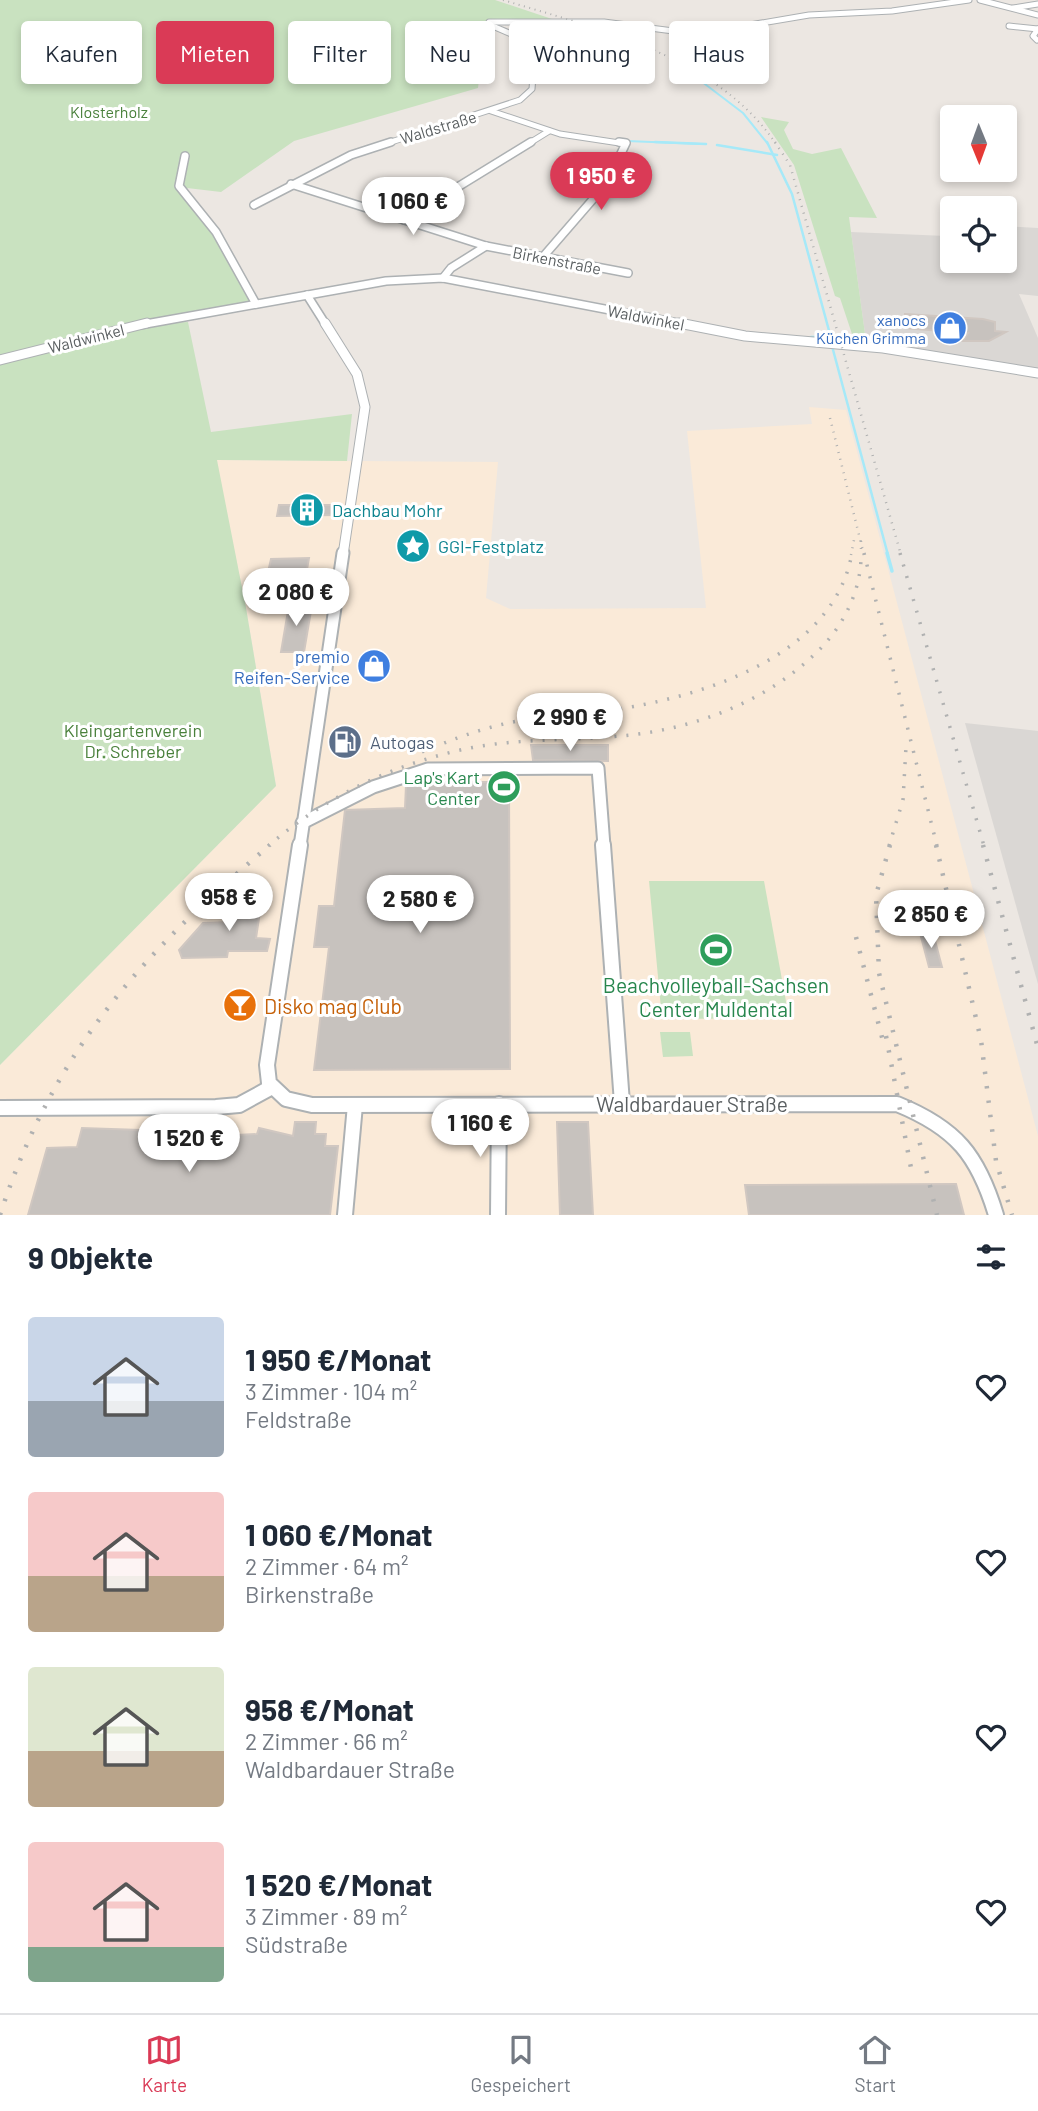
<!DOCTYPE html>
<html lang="de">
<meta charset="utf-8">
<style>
:root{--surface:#fff;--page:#f2f2f3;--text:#1f2937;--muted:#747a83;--line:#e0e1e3;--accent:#da3a56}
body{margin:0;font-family:Barlow,sans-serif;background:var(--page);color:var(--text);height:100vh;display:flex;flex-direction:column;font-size:26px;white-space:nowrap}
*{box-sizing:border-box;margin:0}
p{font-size:23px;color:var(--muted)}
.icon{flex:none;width:38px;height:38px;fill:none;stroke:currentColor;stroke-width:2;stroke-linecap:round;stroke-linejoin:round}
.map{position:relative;height:1215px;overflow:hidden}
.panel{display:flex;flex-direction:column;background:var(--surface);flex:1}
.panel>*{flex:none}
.top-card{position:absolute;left:21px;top:21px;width:998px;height:63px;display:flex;gap:14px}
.needle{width:46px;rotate:179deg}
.controls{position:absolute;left:940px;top:105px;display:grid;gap:14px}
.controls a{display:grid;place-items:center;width:77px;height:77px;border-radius:7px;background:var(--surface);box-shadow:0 4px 10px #0003;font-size:35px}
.price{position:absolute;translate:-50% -60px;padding:0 16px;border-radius:24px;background:#fff;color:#222;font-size:23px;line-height:46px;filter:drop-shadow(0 2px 4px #0008)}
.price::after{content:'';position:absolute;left:50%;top:42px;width:21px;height:16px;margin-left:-10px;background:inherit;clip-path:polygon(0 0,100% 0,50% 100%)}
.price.on{background:var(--accent);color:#fff}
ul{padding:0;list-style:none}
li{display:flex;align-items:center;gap:21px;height:175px;padding:0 28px}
li span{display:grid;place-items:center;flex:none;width:196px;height:140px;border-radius:7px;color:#555}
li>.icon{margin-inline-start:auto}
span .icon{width:84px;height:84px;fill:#fffc;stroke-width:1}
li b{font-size:30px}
h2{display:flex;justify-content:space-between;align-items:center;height:84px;padding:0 28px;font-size:30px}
.chip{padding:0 24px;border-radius:7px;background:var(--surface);box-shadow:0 4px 10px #0003;font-size:24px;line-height:63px}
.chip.on{background:var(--accent);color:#fff}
.dock{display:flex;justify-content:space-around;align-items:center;height:98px;border-top:2px solid var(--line);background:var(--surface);font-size:19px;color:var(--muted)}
.dock a{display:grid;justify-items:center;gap:4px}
.dock .on{color:var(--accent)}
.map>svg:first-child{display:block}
.commercial{fill:#faead8}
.industrial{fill:#dad7d4}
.green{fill:#c9e2c0}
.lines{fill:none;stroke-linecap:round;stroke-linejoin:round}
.stream-far2{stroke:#a6e9f8;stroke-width:2}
.stream-far1{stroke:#a6e9f8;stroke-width:2.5}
.stream{stroke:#a6e9f8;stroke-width:3.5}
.building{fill:#c7c2be;stroke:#d0c7c1;stroke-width:2}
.minor-far4-casing{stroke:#adb1b3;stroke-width:7}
.minor-far3-casing{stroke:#adb1b3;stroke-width:10}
.minor-far2-casing{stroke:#adb1b3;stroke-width:11}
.minor-far1-casing{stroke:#adb1b3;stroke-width:15}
.minor-casing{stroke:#adb1b3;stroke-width:18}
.minor-far4{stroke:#fff;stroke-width:5}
.minor-far3{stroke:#fff;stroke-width:7}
.minor-far2{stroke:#fff;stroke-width:9}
.minor-far1{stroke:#fff;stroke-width:11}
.minor{stroke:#fff;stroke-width:14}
.rail-far3{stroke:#b0b1b1;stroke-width:2;stroke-dasharray:1 4.5;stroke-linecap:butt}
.rail-far2{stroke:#b0b1b1;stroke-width:2.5;stroke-dasharray:1 6;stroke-linecap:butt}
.rail-far1{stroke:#b0b1b1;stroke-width:3.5;stroke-dasharray:2 10;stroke-linecap:butt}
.rail{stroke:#b0b1b1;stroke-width:4.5;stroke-dasharray:2.5 12;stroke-linecap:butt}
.labels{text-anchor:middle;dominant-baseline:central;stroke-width:6;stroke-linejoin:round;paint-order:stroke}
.far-park-label{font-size:16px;fill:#49803b;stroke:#fff}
.far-street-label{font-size:16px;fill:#5a5f61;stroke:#fff}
.far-shop-label{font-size:16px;fill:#366cbe;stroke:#fff;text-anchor:end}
.culture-label{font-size:18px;fill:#0d838f;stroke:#fff;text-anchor:start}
.shop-label{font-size:18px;fill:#366cbe;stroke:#fff;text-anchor:end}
.park-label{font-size:18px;fill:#49803b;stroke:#fff}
.service-label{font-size:18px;fill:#4e5e75;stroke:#fff;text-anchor:start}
.leisure-label{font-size:18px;fill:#27864d;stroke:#fff;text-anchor:end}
.near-leisure-label{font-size:21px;fill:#27864d;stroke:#fff}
.near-food-label{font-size:21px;fill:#c56008;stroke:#fff;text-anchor:start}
.near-street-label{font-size:21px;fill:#5a5f61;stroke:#fff}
</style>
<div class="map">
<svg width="1038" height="1215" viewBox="0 0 1038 1215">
<rect width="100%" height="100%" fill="#ece7e2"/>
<polygon class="commercial" points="809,407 846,410 1038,1136 1038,1215 0,1215 0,1065 276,786 246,608 216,460 498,462 486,598 510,609 706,608 687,431 812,424"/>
<g class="industrial">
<polygon points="941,223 952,224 952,261 1004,261 1005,226 1038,228 1038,296 1019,294 1038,338 1038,370 866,341 851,232 946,236"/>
<polygon points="965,723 1038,731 1038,984 1032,963"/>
</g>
<g class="green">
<polygon points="0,0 495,0 552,19 447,23 438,30 484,39 478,88 294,141 221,192 187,188 252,303 0,357"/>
<polygon points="761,117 789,122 784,130 793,149 812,154 841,148 877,218 849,217 866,341 854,340 840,298 835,296 794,165"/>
<polygon points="188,322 211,432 352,414 347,461 217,460 246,608 276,786 0,1065 0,364 161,323"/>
<polygon points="649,881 764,881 789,1018 662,1019"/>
<polygon points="660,1032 690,1032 693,1056 663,1057"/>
</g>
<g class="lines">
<g class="stream-far2">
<polyline points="613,33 627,38 624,38"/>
<polyline points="697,78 743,113 768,144"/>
<polyline points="627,141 701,144"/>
</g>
<g class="stream-far1">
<polyline points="655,142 706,144"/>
<polyline points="767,142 792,194 831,338"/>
<polyline points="717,145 777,155"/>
<polyline points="811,337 830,337"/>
<polyline points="832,346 888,555"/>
</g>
<polyline class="stream" points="887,553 892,571"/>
</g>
<g class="building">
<polygon points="905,314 983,319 995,322 995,331 1006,332 989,341 963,341 968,333 904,328"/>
<polygon points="279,505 336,505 335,515 277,516"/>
<polygon points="309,558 305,581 266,581 271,559"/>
<polygon points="289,605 312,605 304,652 281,652"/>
<polygon points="531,745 608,745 608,761 533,760"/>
<polygon points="414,782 509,782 510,1069 314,1070 329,947 314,947 319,906 334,906 345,810 405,808 406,785"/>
<polygon points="263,892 256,938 270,939 267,951 228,951 227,957 182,958 179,950 203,923 232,922 240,894"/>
<polygon points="920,933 933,933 942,967 929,967"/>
<polygon points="295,1122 316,1122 315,1134 326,1134 325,1146 338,1146 330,1215 28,1215 47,1148 77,1147 82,1128 171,1131 173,1123 192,1123 190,1135 207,1135 235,1128 236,1135 257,1134 259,1128 293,1136"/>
<polygon points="557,1122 588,1122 593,1215 560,1215"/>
<polygon points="956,1184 964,1215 749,1215 745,1185"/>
</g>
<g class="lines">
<g class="minor-far4-casing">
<g id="minor-far4">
<polyline points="980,0 1038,15"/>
<polyline points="1013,8 1038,4"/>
<polyline points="489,22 604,22 681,32 738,27 809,15 892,11 969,0"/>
<polyline points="1009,26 1038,29"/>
<polyline points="1037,40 1033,36 1038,29"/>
<polyline points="491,111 560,134 626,144"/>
<polyline points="385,144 520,100 532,89 535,48 530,42 488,24"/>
<polyline points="528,144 549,131"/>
</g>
</g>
<g class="minor-far3-casing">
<g id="minor-far3">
<polyline points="185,156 179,186 216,232 256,304"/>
<polyline points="291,184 486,246 628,273"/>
<polyline points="254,205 351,155 391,142"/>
<polyline points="404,220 531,142"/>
<polyline points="542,258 607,183 626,143 619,142"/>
<polyline points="443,278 451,268 486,246"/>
<polyline points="307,295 326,325"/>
<polyline points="140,325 386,281 443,278 688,325"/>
</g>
</g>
<g class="minor-far2-casing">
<g id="minor-far2">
<polyline points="325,323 357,374 365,407 343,555"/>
<polyline points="679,323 745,336 883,348 1038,373"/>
<polyline points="0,360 147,323"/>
</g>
</g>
<g class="minor-far1-casing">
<g id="minor-far1">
<polyline points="302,823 373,787 428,769 598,768 604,846"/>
<polyline points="300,846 343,553"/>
</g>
</g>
<g class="minor-casing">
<g id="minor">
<path d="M300,845l-33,220 2,18 17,16 26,6 585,-1c59,24 81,51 99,111"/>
<polyline points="603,845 622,1103"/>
<polyline points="0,1108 216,1107 239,1105 270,1088"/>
<polyline points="345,1215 355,1105"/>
<polyline points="498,1215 499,1104"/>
</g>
</g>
<use href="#minor-far4" class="minor-far4"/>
<use href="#minor-far3" class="minor-far3"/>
<use href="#minor-far2" class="minor-far2"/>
<use href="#minor-far1" class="minor-far1"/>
<use href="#minor" class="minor"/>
<path class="rail-far3" d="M503,0c95,29 214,56 273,144"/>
<g class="rail-far2">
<polyline points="775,142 790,165 901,555"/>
<polyline points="830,418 864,555"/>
<polyline points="861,541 861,555"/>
<polyline points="851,555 854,540"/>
</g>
<g class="rail-far1">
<polyline points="864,553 937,846"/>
<polyline points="900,553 984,846"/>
<path d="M422,752c31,-13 63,-25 96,-31 33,-6 67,-7 101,-12 88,-14 215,-54 233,-156"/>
<path d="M268,846c55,-47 117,-78 188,-95 54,-13 109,-10 164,-15 71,-6 145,-33 197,-84 26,-25 45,-62 44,-99"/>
<polyline points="889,846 903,800 906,747"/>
</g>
<g class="rail">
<polyline points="890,845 876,895 879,973 937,1215"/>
<polyline points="936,845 981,1040 996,1161 1012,1215"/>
<polyline points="983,845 1038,1048"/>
<polyline points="856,937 884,1045"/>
<polyline points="886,1036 911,1168"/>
<path d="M0,1215c53,-163 141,-261 270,-370"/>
</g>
</g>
<defs>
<g id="shop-disc" transform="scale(1.75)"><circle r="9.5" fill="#3f7fe0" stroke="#fff"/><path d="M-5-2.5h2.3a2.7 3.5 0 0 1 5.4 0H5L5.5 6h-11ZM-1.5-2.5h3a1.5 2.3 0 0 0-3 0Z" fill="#fff"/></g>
<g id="building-disc" transform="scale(1.75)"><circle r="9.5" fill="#0f9aa8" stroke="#fff"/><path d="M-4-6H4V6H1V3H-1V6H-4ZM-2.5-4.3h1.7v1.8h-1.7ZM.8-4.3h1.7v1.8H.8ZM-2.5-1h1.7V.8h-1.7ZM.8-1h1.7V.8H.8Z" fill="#fff"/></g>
<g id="sight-disc" transform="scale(1.75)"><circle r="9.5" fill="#0f9aa8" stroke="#fff"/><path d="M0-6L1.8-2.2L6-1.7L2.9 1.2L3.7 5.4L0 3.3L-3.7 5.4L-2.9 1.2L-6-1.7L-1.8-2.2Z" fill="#fff"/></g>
<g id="fuel-disc" transform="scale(1.75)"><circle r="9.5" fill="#5c6f8a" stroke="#fff"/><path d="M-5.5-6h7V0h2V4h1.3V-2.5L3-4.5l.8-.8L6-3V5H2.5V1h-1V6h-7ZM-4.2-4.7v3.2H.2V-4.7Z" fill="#fff"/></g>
<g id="stadium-disc" transform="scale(1.75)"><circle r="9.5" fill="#2e9e5b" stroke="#fff"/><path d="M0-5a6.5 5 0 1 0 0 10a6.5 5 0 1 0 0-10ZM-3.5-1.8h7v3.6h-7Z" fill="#fff"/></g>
<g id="bar-disc" transform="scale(1.75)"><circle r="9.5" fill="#e8710a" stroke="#fff"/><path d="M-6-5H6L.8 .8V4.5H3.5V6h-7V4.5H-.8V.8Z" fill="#fff"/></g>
</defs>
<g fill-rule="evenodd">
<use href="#shop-disc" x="950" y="328"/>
<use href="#building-disc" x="307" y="510"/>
<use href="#sight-disc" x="413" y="546"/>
<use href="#shop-disc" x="374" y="666"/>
<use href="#fuel-disc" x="345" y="742"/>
<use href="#stadium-disc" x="504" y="787"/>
<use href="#stadium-disc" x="716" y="950"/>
<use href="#bar-disc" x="240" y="1005"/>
</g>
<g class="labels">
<g class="far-park-label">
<text x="109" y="111">Klosterholz</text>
</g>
<g class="far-street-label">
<text transform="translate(438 127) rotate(-17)">Waldstraße</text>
<text transform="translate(557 260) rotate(11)">Birkenstraße</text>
<text transform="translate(646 317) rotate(11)">Waldwinkel</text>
<text transform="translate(86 338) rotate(-14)">Waldwinkel</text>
</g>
<g class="far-shop-label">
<text x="926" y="319">xanocs<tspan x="926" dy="18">Küchen Grimma</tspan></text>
</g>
<g class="culture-label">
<text x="332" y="510">Dachbau Mohr</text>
<text x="438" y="546">GGI-Festplatz</text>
</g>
<g class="shop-label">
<text x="350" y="656">premio<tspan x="350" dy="21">Reifen-Service</tspan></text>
</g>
<g class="park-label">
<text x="133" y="730">Kleingartenverein<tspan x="133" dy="21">Dr. Schreber</tspan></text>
</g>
<g class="service-label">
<text x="370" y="742">Autogas</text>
</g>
<g class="leisure-label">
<text x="480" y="777">Lap's Kart<tspan x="480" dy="21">Center</tspan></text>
</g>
<g class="near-leisure-label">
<text x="716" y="984">Beachvolleyball-Sachsen<tspan x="716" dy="24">Center Muldental</tspan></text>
</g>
<g class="near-food-label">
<text x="264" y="1005">Disko mag Club</text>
</g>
<g class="near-street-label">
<text x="692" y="1103">Waldbardauer Straße</text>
</g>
</g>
</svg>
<div class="controls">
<a><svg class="needle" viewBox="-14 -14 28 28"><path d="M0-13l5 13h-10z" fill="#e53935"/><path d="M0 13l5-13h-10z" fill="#747a83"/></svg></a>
<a><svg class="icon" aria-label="locate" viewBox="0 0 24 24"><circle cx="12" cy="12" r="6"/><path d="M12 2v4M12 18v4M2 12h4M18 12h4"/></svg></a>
</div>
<b class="price on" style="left:601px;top:212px">1 950 €</b>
<b class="price" style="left:413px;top:237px">1 060 €</b>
<b class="price" style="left:296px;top:628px">2 080 €</b>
<b class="price" style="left:570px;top:753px">2 990 €</b>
<b class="price" style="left:229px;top:933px">958 €</b>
<b class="price" style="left:420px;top:935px">2 580 €</b>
<b class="price" style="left:931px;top:950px">2 850 €</b>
<b class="price" style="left:480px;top:1159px">1 160 €</b>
<b class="price" style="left:189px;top:1174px">1 520 €</b>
<div class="top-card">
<a class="chip">Kaufen</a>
<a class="chip on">Mieten</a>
<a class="chip">Filter</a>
<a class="chip">Neu</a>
<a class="chip">Wohnung</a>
<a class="chip">Haus</a>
</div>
</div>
<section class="panel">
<h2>9 Objekte<svg class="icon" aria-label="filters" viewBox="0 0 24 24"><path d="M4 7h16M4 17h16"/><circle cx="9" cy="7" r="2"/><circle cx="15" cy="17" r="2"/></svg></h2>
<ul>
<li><span style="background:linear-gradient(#c9d6e8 60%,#9aa5b1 0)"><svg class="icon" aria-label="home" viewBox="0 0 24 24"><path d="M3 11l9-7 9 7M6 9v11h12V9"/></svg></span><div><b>1 950 €/Monat</b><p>3 Zimmer · 104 m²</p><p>Feldstraße</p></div><svg class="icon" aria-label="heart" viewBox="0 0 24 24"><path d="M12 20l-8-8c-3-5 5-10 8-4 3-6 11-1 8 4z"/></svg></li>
<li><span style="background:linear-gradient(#f6c9c9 60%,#b9a48a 0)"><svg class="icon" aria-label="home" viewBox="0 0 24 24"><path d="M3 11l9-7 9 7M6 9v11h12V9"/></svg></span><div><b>1 060 €/Monat</b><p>2 Zimmer · 64 m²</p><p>Birkenstraße</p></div><svg class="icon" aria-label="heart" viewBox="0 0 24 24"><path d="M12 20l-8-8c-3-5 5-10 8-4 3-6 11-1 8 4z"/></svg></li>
<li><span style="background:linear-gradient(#dfe7d0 60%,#b9a48a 0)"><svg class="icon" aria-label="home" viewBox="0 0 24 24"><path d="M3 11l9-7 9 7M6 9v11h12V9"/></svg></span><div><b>958 €/Monat</b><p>2 Zimmer · 66 m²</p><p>Waldbardauer Straße</p></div><svg class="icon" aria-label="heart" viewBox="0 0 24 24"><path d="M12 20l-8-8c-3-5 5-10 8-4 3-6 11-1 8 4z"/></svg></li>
<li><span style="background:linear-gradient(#f6c9c9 75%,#7fa58c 0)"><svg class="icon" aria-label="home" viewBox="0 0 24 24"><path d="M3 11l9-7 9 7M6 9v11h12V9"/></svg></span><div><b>1 520 €/Monat</b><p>3 Zimmer · 89 m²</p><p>Südstraße</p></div><svg class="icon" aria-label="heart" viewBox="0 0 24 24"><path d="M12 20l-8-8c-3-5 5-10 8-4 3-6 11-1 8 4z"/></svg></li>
</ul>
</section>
<nav class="dock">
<a class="on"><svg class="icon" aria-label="map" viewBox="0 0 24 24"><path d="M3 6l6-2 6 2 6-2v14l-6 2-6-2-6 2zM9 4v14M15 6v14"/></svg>Karte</a>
<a><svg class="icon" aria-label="saved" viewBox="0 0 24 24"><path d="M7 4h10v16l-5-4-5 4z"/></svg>Gespeichert</a>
<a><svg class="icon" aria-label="home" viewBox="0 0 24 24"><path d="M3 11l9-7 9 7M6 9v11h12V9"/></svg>Start</a>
</nav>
